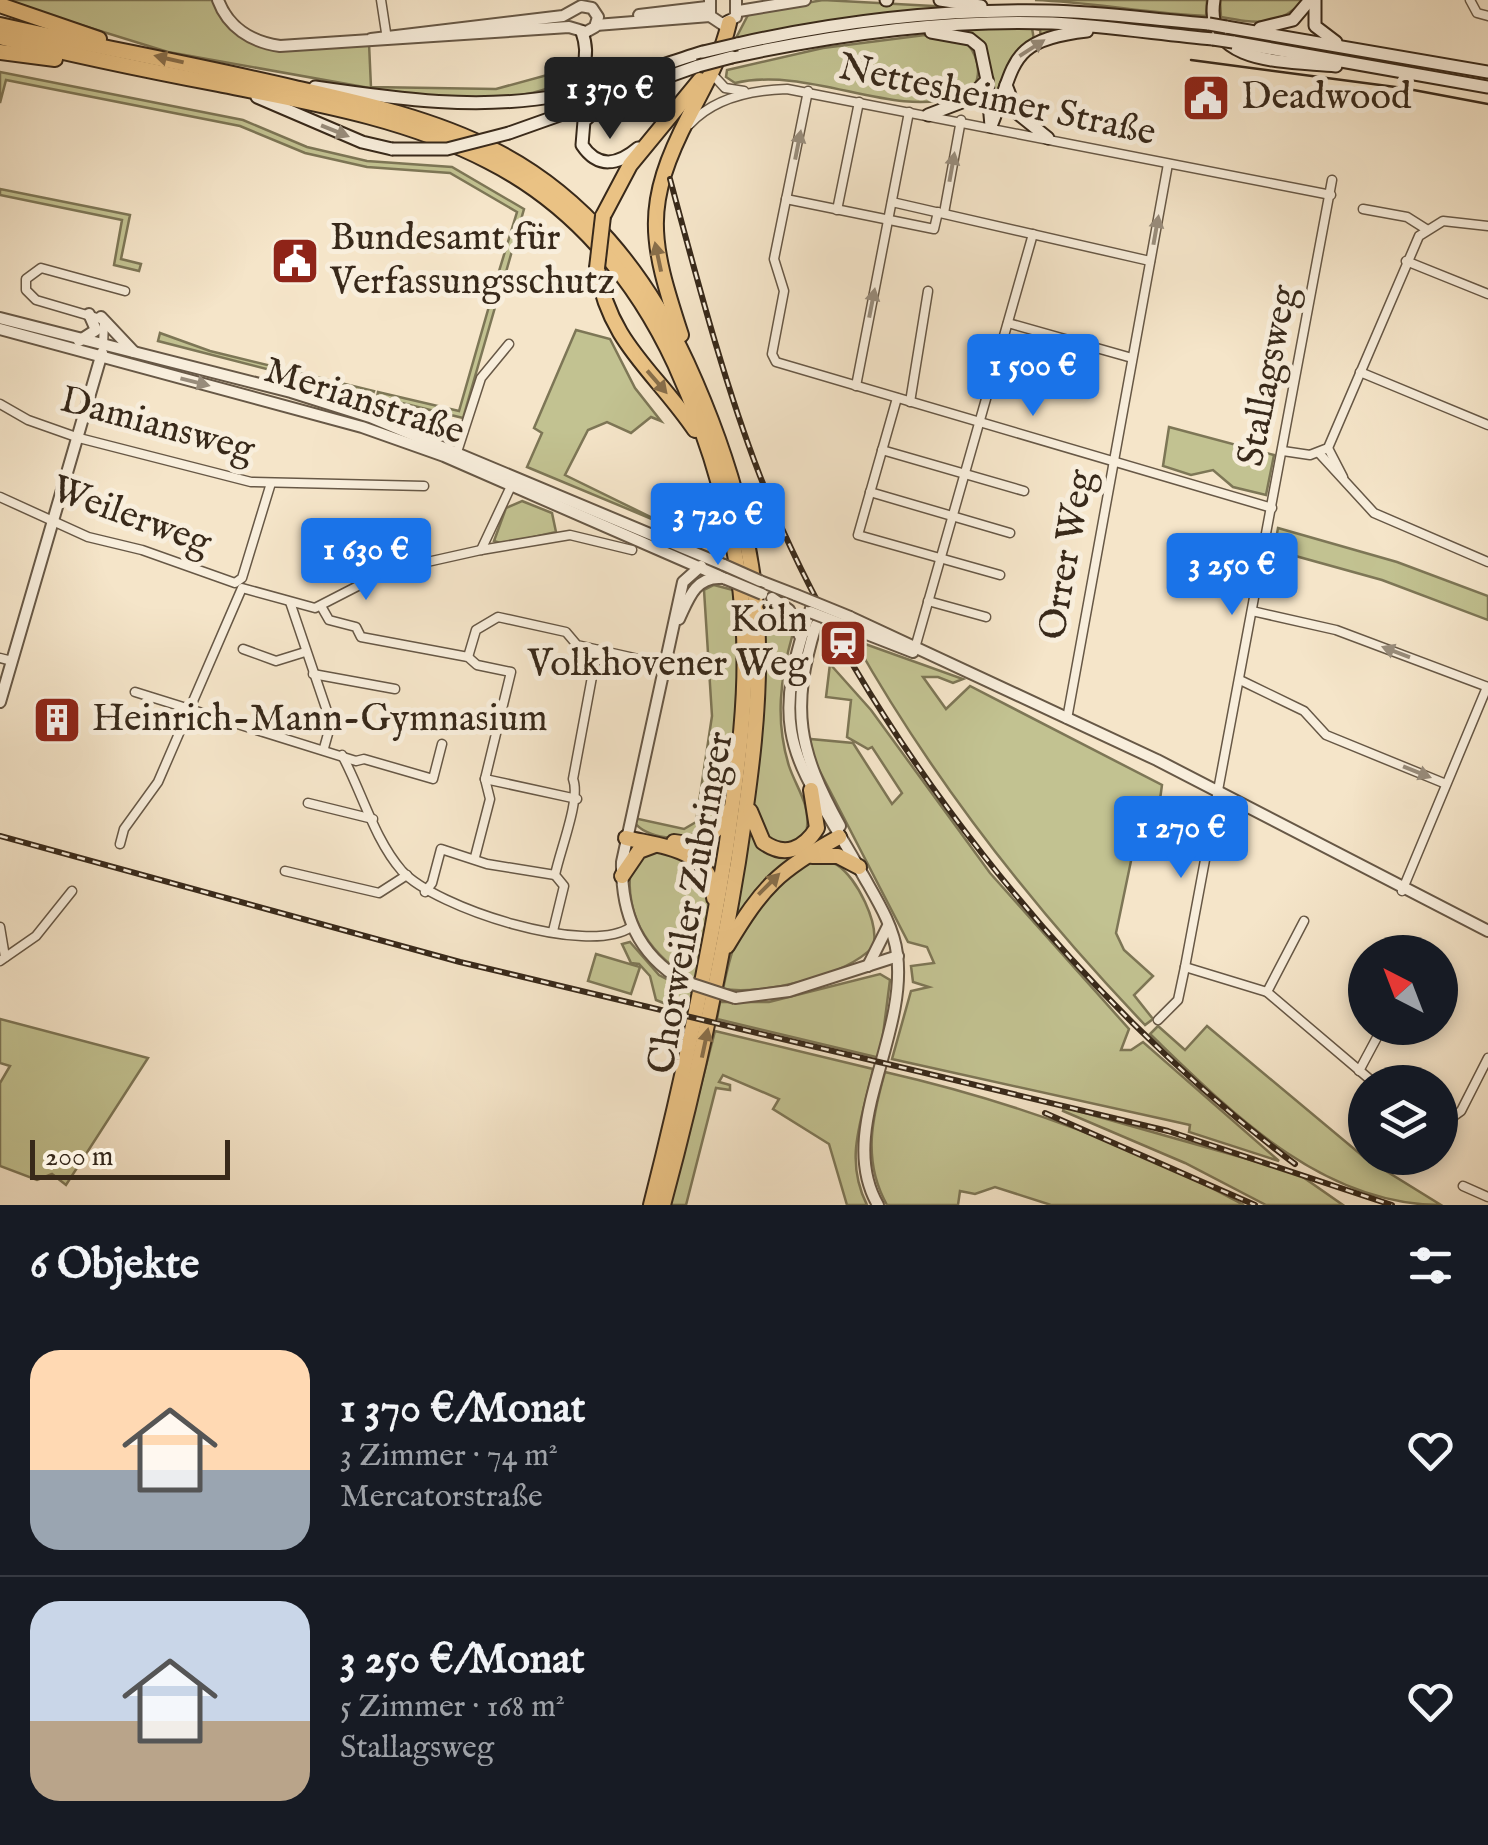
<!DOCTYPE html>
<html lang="de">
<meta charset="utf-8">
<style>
:root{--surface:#171b24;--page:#20242c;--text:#f1f3f6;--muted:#9ea1a6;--line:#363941;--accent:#1a73e8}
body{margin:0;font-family:"IM FELL English",serif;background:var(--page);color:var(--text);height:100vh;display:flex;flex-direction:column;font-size:38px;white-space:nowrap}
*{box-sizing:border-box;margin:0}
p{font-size:32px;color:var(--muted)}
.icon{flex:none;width:55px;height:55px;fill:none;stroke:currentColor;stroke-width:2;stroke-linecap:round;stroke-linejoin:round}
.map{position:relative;height:1205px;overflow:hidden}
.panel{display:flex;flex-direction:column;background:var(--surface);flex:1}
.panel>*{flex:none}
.needle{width:65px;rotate:318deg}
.controls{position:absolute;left:1348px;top:935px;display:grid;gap:20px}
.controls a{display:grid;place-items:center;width:110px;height:110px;border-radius:50%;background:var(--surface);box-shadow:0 5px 15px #0003;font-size:50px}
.scale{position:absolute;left:30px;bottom:25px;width:200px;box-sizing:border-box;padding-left:10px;border:5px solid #38291a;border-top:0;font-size:28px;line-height:35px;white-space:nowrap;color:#38291a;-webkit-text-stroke:8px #f8eedc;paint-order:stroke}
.price{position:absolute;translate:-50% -85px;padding:0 22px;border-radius:10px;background:var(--accent);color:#fff;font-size:32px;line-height:65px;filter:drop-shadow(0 2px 5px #0008)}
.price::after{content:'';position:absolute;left:50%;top:60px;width:30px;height:22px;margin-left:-15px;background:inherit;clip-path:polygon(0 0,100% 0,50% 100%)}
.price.on{background:#222;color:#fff}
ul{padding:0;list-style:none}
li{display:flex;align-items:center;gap:30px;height:250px;padding:0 30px}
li+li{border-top:2px solid var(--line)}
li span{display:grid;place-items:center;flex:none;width:280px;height:200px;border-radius:30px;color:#555}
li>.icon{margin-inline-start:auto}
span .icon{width:120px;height:120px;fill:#fffc;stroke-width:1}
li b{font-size:42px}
h2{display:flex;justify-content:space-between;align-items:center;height:120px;padding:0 30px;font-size:42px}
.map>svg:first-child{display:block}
.green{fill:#c2c291;stroke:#7d7656;stroke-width:2.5}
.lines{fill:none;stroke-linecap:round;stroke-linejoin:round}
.minor-casing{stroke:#675846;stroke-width:11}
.tertiary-casing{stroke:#675846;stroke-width:14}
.secondary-casing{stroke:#38291a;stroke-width:15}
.trunk-casing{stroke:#38291a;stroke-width:18}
.minor{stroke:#f8eedc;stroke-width:8}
.tertiary{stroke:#f8eedc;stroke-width:10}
.secondary{stroke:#f8eedc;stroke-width:11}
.trunk{stroke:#eac284;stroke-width:14}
.tram{stroke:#38291a;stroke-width:2.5}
.rail-casing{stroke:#38291a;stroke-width:6}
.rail{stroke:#f8eedc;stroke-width:2.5;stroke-dasharray:8;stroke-linecap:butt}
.tertiary-bridge-casing{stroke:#675846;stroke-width:14;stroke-linecap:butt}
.secondary-bridge-casing{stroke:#38291a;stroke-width:15;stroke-linecap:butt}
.trunk-bridge-casing{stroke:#38291a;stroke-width:18;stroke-linecap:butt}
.tertiary-bridge{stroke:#f8eedc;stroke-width:10}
.secondary-bridge{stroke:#f8eedc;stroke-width:11}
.trunk-bridge{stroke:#eac284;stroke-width:14}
.oneway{fill:#988c7b}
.oneway2{fill:#886e4a}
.labels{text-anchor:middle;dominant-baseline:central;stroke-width:10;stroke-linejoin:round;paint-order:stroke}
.poi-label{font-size:38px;fill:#38291a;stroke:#f8eedc;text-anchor:start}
.street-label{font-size:38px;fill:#38291a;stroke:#f8eedc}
</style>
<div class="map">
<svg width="1488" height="1205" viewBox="0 0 1488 1205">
<rect width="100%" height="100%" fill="#f5e5c9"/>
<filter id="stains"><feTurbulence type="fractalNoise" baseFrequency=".002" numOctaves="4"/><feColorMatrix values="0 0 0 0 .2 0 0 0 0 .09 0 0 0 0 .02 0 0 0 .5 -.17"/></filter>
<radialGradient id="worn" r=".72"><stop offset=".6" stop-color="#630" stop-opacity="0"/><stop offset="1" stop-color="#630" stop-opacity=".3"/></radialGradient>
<g class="green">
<path d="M0,0h213c32,66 96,47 156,43l2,44 125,2 73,-20 -3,11c-43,25 -115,19 -163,14l-235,-42z"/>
<polygon points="823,0 970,8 874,15 736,38 749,13"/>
<path d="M1035,0h172l-1,16c-57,-2 -113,-14 -171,-16z"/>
<path d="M1220,0h84c-25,28 -50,23 -83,17z"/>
<path d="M1070,27l-29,10 -1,-7 -8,-2 2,12c-29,16 -33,42 -41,72l-4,-45 -25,-35 -17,-4z"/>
<path d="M925,35l42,8c16,20 16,45 -9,58l-3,-4c-63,21 -145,-31 -220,-14l-9,-6 1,-7 96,-22z"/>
<polygon points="0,72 243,120 307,147 367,161 452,167 524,209 500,293 493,291 517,212 450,173 367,167 305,153 240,126 6,80 0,103"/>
<polygon points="0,189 130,215 121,259 141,264 139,271 114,265 122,220 0,195"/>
<polygon points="492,296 498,297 463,418 377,397 378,392 459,411"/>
<polygon points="576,330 610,339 635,388 661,421 651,417 631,433 607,422 588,430 565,475 671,527 527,467 542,433 534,428"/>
<polygon points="160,333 210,351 374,391 372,396 158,341"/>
<polygon points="1169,427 1274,455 1266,495 1233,487 1213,470 1191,475 1163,466"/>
<polygon points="522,501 552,513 556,532 503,544 494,541 506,508"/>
<polygon points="1278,528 1397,562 1488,596 1488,620 1382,580 1274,550"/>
<path d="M714,585l19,5c5,47 9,181 -11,221 -4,9 -13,18 -19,25 -22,4 -55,4 -69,-14v-4l50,11 12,-7 16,-106 -8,-126z"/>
<path d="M761,602l20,10 12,21c-13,45 -18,88 -4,133 7,21 21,38 18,61l6,2 -18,18 -31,-7 -11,-36z"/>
<path d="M854,640l109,39 -10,4 -15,-6h-15l23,32 24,-23 192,99 -6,44 -19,3 -21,101 8,17 29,26 -19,19 19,24 -8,6c-112,-117 -211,-243 -291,-385z"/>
<polygon points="830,664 871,710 990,873 1129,1029 1121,1050 1131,1050 1143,1042 1279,1161 1189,1132 1190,1125 892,1059 911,991 929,987 913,982 911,966 934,963 927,947 908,942 814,760 810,739 853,743 892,804 902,793 872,747 868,749 847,737 851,700 826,697"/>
<polygon points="747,817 754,836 802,849 823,838 825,841 762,883 729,940"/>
<path d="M650,849l45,11 16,36 -14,86c-44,-23 -74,-63 -66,-116z"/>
<path d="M812,859c9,1 17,1 25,6 20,13 43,59 36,82 -29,30 -110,48 -150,42 15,-74 30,-87 89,-130z"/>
<polygon points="630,942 659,975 695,994 691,1014 656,1000 650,976 639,964 631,963 622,944"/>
<polygon points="596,954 640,967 631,994 588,981"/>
<polygon points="880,974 890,980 880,1058 717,1019 720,1002 769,1002"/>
<polygon points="0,1019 148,1058 66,1185 52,1174 37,1180 0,1166 0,1083 10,1066 0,1063"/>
<path d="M1158,1026l27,24 22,-24 158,132 76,47c-120,0 -210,-93 -291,-171z"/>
<path d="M715,1031l158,38c-10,49 -30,88 -6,136h-20l-18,-61 -56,-35 6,-10 -56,-24 -4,7 11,3v5l-14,-2 -30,117h-16z"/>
<path d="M885,1072c127,29 244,71 359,133h-193l-56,-18 -20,7 -15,-3 -2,14h-71c-25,-44 -15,-87 -2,-133z"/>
<polygon points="1064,1107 1297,1173 1343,1205 1266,1205 1185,1163 1063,1111"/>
</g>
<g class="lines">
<g class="minor-casing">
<g id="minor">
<polyline points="381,0 387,39"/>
<polyline points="1470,0 1477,13 1488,16"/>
<polyline points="713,75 725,88 744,91"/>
<polyline points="808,91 774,259 784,291 772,354 776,362 1272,508"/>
<path d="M690,124c25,-27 62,-34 97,-35l544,106"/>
<polyline points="786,199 934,229 938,212"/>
<polyline points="892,202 1150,261"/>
<polyline points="1363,209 1407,217 1426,229"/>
<polyline points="837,210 859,102"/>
<polyline points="944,213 961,120"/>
<polyline points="1406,261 1488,294"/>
<polyline points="1008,323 1132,358"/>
<polyline points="103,347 104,320 36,300 26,290 26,279 41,268 125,291"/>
<polyline points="1360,372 1488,425"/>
<polyline points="856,386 909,112"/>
<polyline points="897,398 858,535 1000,575"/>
<polyline points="910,402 928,291"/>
<polyline points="0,404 28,420 79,438 251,482 424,486"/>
<polyline points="1328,448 1343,477"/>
<polyline points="882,450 1024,491"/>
<polyline points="1283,451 1310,455 1328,448 1419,236 1443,221 1488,226"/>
<polyline points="457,452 481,378 509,344"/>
<polyline points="1319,453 1374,513 1488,562"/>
<polyline points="870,492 1010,533"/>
<polyline points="0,497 88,537 142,550 235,583 242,578 271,483"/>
<polyline points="481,550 512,484"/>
<polyline points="928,601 986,617"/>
<polyline points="290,602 331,723 324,748"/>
<polyline points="321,606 329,620 356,627 361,637 468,657 477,665 511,672 485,779 490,799 475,857"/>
<polyline points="1252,611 1336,630 1488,687"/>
<polyline points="915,648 1033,234"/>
<polyline points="243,649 276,661 305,652"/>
<polyline points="468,657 476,630 498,617 566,632 577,645 665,665"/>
<polyline points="0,658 12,661"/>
<polyline points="313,674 395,689"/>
<polyline points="1240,680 1304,711 1326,735 1446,784"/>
<polyline points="135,692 356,761 364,759 433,779 442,744"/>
<polyline points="1067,719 1168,164"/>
<path d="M342,755c20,37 32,84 60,116 34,37 186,86 229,56"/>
<polyline points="485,779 577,799"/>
<polyline points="308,803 373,819"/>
<polyline points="120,844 124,829 158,782 242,588 315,608 387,571 481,550 570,535 632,550"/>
<polyline points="285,871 379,893 407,875"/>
<polyline points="1402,891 1487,687"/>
<polyline points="425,892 432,883 441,849 487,864 555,875"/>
<polyline points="0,927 5,957"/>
<path d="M553,931l11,-45 -9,-11c5,-25 26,-76 18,-96l24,-129"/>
<polyline points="0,961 36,936 72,891"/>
<polyline points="1185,967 1267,992 1373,1082"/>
<polyline points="1267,992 1304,921"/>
<polyline points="1158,1020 1178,1000 1185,967 1332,180"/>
<polyline points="1359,1071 1382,1028"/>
<polyline points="1440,1126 1461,1111 1488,1058"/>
<polyline points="1463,1186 1488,1197"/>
</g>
</g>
<g class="tertiary-casing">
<g id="tertiary">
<path d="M218,0c10,27 33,42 62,46l289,-19 17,5 9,-5 3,-10 -6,-9 -11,-2 -18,10 -192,23"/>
<polyline points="710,0 710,16 722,24 736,17 736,0"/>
<polyline points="739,11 805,0"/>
<polyline points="639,15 707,7"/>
<polyline points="596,25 710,16"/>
<polyline points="101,317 134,352"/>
<polyline points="0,318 291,392 370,417 724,565"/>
<polyline points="0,329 362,427 444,456 726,579"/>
<polyline points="79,341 96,330 89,314"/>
<polyline points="760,581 796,595"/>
<polyline points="772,598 789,610 800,636"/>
<path d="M813,603c-51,140 -13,158 51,274 13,23 30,50 33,77 11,84 -62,177 -19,251"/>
<polyline points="850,617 1157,760 1488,931"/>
<path d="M679,619c9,-19 16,-42 41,-41"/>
<path d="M816,625c-26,84 -18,125 24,201"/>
<polyline points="854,629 913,652"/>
<polyline points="0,702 102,353"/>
<polyline points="868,966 888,926"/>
<path d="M683,981c-46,-27 -62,-68 -61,-119l61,-280 18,-16"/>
<polyline points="735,998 789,991 898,956"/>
</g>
</g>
<g class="secondary-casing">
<g id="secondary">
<polyline points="886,0 887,0"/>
<polyline points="940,0 981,6"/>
<path d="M1214,0c-11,67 78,61 122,66"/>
<polyline points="1315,0 1315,26 1336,42"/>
<polyline points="1226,27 1488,72"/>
<polyline points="1260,28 1293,20 1310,0"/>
<polyline points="1233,42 1488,87"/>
<path d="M737,44c103,-23 206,-35 312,-33 53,1 107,9 160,13"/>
<path d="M732,57c105,-23 212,-38 320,-34 54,3 107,11 161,16"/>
<polyline points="987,80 991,126"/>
<polyline points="1006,85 1017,113 1048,138"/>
<path d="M315,87c82,12 165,24 247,8 48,-10 95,-29 141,-43"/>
<path d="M562,92c21,-17 29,-34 20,-60"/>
<polyline points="257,97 362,142 392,149"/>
<path d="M609,99l-25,22 -2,24c16,24 36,20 56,3"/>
<polyline points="928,115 967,100 987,80 980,47 970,39 931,32"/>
<path d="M991,126c26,-62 15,-86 96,-95"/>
<polyline points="509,133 698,66"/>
</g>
</g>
<g class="trunk-casing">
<g id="trunk">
<polyline points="0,5 99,39"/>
<path d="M0,25c98,22 197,40 295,63 67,15 136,30 199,62 89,45 152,124 193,213 36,79 65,169 70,257 5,81 -7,162 -19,242 -19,116 -44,229 -75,343"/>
<path d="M0,37c72,18 145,33 218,47 91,18 187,34 270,77 85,43 147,117 187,203 36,79 62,168 68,254 6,77 -6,155 -17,231 -19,120 -45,238 -75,356"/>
<polyline points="0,52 55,59"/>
<polyline points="603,216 630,165 700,80"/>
<path d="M597,268c12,75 58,103 98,162"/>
<path d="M681,335c-31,-95 -39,-129 9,-221 16,-31 31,-56 39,-91"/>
<path d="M750,811l13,31c22,16 41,7 54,-14l-6,-38"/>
<path d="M626,838c38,9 86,11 88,60"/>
<path d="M674,842c27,5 42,-6 53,-30"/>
<polyline points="812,856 838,856 859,867"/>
<polyline points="622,876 639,851 655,845"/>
<path d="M727,946c36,-60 51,-75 112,-109"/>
</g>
</g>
<use href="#minor" class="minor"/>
<use href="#tertiary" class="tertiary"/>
<use href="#secondary" class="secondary"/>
<use href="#trunk" class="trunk"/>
<polyline class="tram" points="1191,60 1403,88 1488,104"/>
<g class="rail-casing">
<g id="rail">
<path d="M670,179c27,100 53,201 90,297 100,256 316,524 535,688"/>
<polyline points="0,836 460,962 1168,1131 1392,1205"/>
<polyline points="1045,1113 1255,1205"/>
</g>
</g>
<use href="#rail" class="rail"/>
<g class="tertiary-bridge-casing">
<g id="tertiary-bridge">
<polyline points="724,565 760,581"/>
<polyline points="726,579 762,594"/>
<polyline points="796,595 850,617"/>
<polyline points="810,612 854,629"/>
<polyline points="683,981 735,998"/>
</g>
</g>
<g class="secondary-bridge-casing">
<g id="secondary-bridge">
<polyline points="1209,24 1226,27"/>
<polyline points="1213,39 1233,42"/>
<polyline points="703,52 737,44"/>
<polyline points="698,66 732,57"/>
<polyline points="392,149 447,149 509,133"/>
</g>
</g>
<g class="trunk-bridge-casing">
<polyline id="trunk-bridge" points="597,268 603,216"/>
</g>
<use href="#tertiary-bridge" class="tertiary-bridge"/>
<use href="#secondary-bridge" class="secondary-bridge"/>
<use href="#trunk-bridge" class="trunk-bridge"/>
</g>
<defs><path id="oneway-solid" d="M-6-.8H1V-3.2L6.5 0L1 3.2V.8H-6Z" transform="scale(2.5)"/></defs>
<g class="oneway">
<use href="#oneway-solid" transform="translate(1032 48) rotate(-33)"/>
<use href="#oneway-solid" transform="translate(335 131) rotate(22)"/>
<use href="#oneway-solid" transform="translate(798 145) rotate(-79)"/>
<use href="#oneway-solid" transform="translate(952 167) rotate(-80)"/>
<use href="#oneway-solid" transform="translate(1156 230) rotate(-80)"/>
<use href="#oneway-solid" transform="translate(872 303) rotate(-79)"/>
<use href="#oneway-solid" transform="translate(195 382) rotate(14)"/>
<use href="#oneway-solid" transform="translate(1396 652) rotate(-159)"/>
<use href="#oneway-solid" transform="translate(1417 772) rotate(22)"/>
</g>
<g class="oneway2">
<use href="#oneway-solid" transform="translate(169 59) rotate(-167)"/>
<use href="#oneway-solid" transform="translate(658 257) rotate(-102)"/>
<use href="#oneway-solid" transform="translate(657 382) rotate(49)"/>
<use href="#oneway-solid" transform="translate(769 884) rotate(-45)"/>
<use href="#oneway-solid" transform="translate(705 1043) rotate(-78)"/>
</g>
<defs>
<g id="civic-square" transform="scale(2.5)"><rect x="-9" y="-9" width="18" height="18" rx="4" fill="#8f2418" stroke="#f8eedc"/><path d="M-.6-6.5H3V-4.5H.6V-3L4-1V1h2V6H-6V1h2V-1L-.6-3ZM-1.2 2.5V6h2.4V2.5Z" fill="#fff"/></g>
<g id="station-square" transform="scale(2.5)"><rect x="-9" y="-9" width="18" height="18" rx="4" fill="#8f2418" stroke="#f8eedc"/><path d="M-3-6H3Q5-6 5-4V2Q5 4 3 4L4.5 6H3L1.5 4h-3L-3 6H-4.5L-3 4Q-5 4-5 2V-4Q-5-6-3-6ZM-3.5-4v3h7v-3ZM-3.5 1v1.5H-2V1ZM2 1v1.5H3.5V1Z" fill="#fff"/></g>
<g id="building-square" transform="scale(2.5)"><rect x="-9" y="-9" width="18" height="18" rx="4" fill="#8f2418" stroke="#f8eedc"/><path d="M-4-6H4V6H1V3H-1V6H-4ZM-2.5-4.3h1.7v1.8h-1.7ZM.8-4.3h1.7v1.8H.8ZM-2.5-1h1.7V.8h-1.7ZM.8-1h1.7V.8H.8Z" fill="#fff"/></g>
</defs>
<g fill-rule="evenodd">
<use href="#civic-square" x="1206" y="98"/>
<use href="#civic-square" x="295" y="261"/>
<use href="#station-square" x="843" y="643"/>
<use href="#building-square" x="57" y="720"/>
</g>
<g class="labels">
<g class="poi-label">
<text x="1241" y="98">Deadwood</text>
<text x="330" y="239">Bundesamt für<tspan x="330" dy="44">Verfassungsschutz</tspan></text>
<text x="808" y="621" text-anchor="end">Köln<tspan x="808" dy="44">Volkhovener Weg</tspan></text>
<text x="92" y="720">Heinrich-Mann-Gymnasium</text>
</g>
<g class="street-label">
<text transform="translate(997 101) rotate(12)">Nettesheimer Straße</text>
<text transform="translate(1269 376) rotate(-79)">Stallagsweg</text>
<text transform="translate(364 402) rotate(18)">Merianstraße</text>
<text transform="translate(157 426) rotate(15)">Damiansweg</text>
<text transform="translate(131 517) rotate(20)">Weilerweg</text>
<text transform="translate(1068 555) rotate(-80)">Orrer Weg</text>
<text transform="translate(692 903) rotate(-80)">Chorweiler Zubringer</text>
</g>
</g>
<rect width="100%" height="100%" filter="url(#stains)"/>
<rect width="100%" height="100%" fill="url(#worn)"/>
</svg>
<div class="controls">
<a><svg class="needle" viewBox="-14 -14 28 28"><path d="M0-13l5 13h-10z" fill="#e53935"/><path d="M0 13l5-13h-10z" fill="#9ea1a6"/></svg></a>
<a><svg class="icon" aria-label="layers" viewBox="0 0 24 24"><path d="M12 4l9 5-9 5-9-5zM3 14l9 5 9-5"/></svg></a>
</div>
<div class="scale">200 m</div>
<b class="price on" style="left:610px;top:142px">1 370 €</b>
<b class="price" style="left:1033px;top:419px">1 500 €</b>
<b class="price" style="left:718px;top:568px">3 720 €</b>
<b class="price" style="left:366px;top:603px">1 630 €</b>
<b class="price" style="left:1232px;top:618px">3 250 €</b>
<b class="price" style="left:1181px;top:881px">1 270 €</b>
</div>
<section class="panel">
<h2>6 Objekte<svg class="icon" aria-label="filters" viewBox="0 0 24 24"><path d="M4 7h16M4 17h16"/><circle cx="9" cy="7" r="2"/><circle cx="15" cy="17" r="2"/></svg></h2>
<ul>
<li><span style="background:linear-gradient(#ffd9b3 60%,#9aa5b1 0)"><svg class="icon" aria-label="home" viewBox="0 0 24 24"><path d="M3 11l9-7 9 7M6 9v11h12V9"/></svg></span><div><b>1 370 €/Monat</b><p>3 Zimmer · 74 m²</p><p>Mercatorstraße</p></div><svg class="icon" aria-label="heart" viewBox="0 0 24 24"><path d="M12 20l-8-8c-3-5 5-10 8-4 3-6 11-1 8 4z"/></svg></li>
<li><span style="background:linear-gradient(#c9d6e8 60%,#b9a48a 0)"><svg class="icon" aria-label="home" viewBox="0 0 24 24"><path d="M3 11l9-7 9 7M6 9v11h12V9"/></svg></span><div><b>3 250 €/Monat</b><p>5 Zimmer · 168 m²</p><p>Stallagsweg</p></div><svg class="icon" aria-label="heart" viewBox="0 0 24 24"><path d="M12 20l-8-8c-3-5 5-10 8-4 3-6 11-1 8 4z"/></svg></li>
</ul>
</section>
